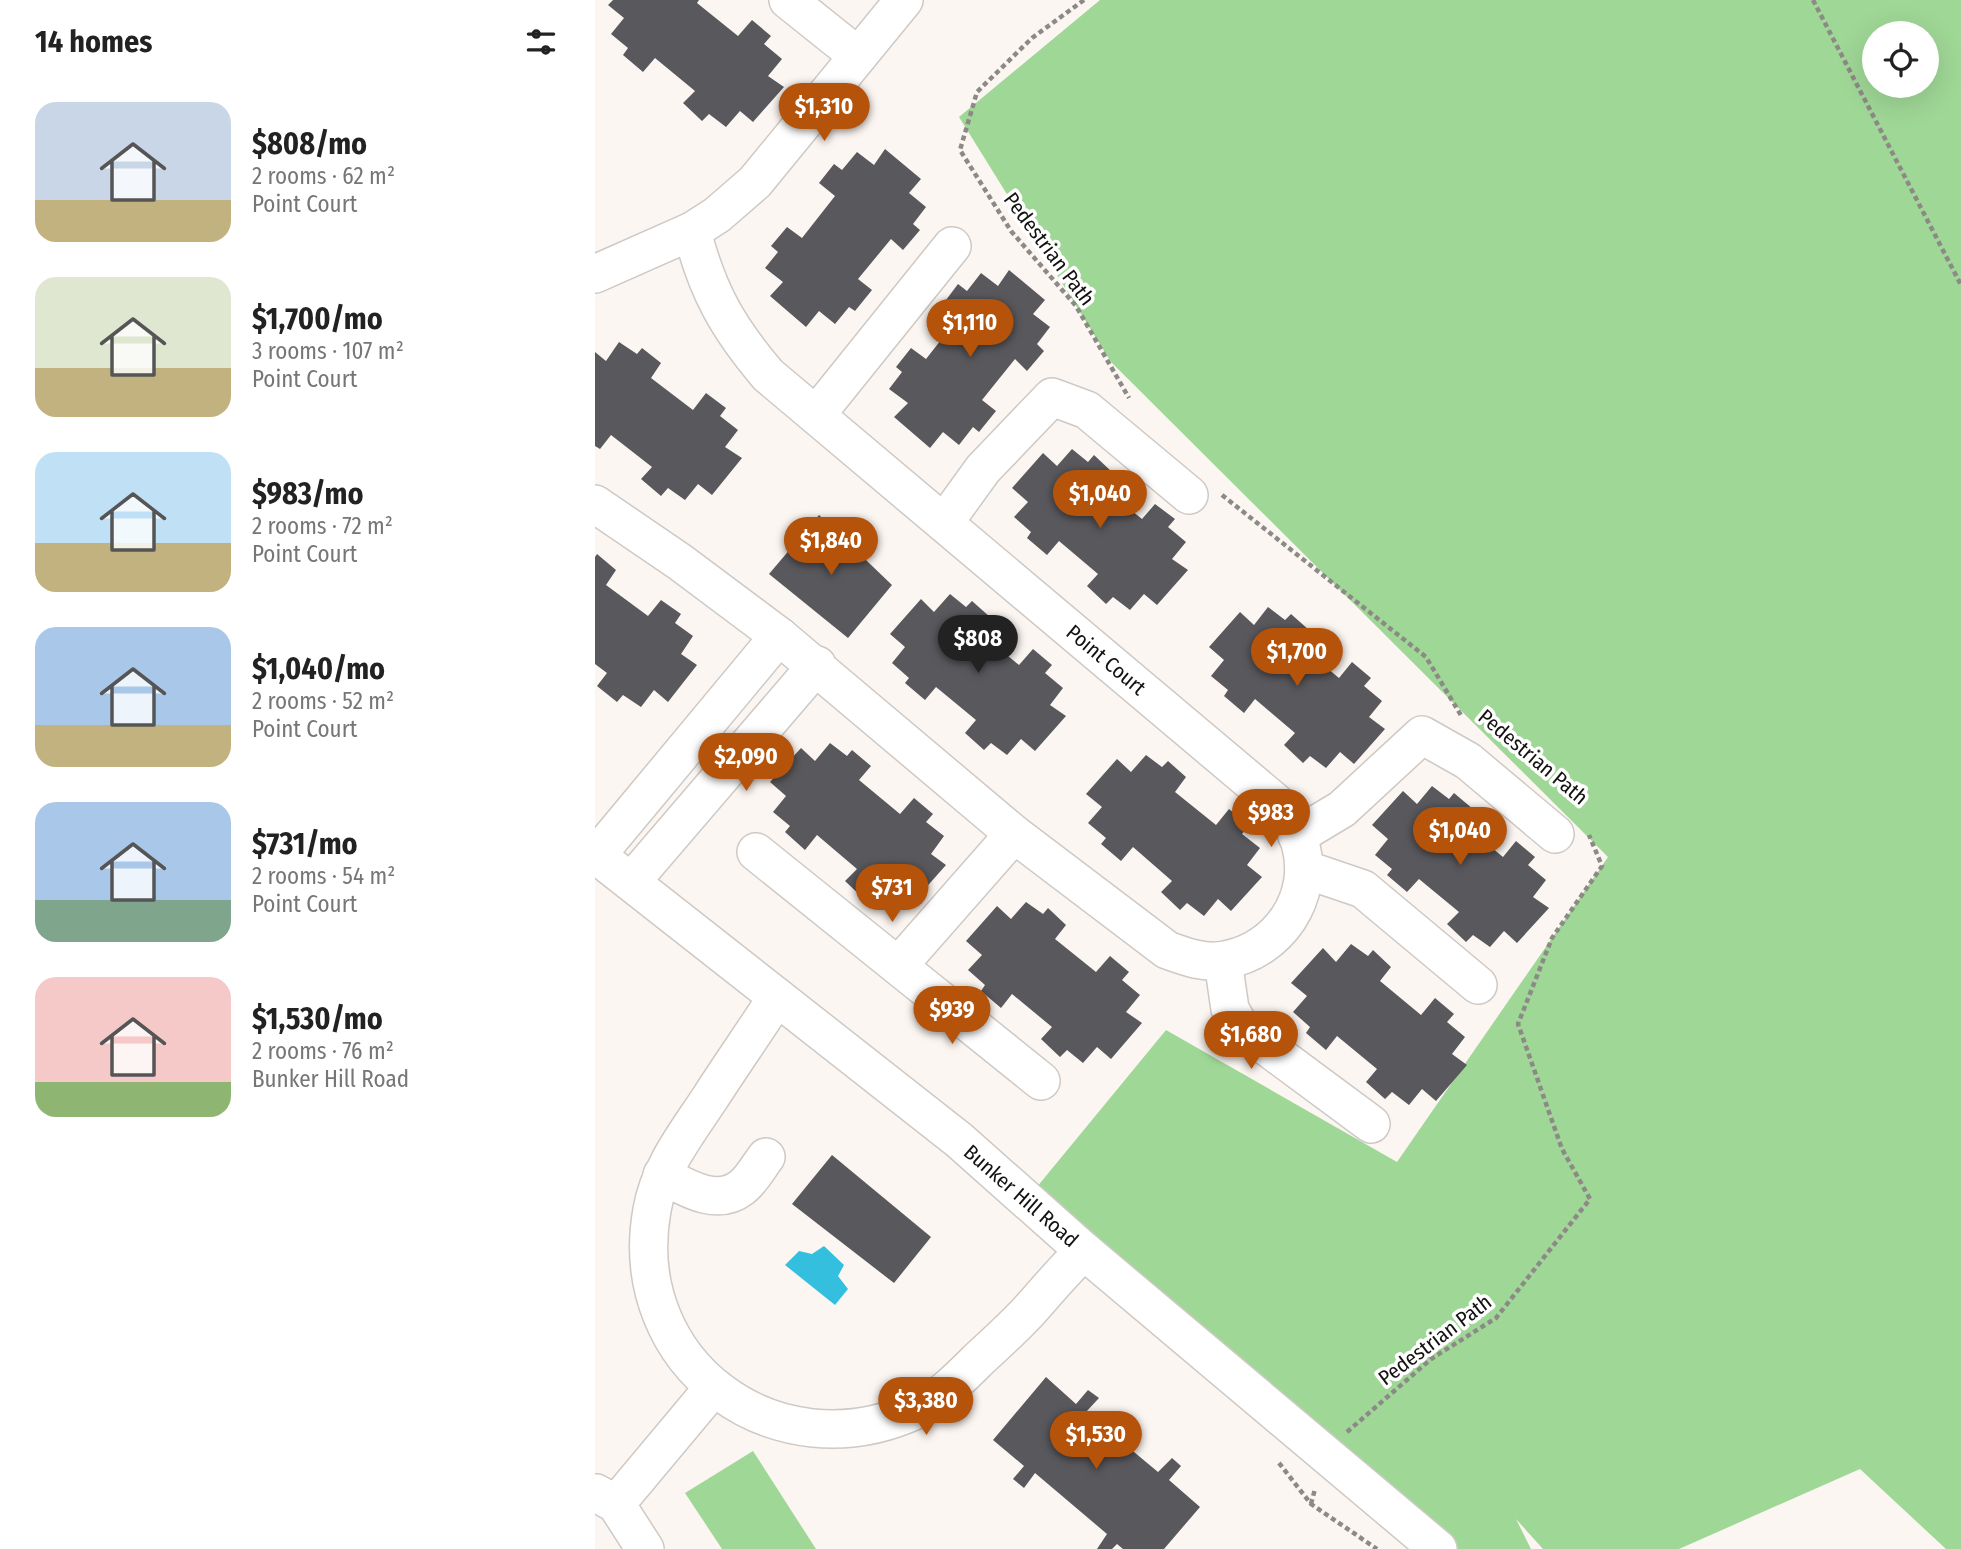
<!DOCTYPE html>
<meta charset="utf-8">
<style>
:root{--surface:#fff;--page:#f2f2f2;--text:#222;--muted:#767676;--accent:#b45309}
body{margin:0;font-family:"Fira Sans Condensed",sans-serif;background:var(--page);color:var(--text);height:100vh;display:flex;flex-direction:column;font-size:26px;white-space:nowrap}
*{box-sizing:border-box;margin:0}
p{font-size:23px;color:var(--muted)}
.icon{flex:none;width:38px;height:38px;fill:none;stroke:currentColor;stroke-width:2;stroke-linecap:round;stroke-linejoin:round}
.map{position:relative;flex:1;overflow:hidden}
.side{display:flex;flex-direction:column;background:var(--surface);width:595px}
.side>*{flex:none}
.fabs{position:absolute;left:1267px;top:21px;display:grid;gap:14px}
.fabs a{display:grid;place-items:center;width:77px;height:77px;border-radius:50%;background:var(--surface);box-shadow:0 7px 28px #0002;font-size:35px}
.price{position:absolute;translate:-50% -60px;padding:0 16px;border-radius:24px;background:var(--accent);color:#fff;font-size:23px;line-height:46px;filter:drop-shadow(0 2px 4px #0008)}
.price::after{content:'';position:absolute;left:50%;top:42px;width:21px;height:16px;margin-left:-10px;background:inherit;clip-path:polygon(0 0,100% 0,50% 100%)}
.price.active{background:#222;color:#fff}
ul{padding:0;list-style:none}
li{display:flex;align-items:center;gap:21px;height:175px;padding:0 35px}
li span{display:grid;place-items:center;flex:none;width:196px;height:140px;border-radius:21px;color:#555}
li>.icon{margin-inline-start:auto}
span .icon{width:84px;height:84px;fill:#fffc;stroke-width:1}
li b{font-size:30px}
h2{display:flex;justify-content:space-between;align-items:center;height:84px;padding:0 35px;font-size:30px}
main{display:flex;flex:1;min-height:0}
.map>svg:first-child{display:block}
.green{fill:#9fd796;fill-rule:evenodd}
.water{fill:#35bfde}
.building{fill:#58585d}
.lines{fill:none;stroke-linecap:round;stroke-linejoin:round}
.minor-casing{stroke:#cec9c5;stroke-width:40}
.path{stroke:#8d8986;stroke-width:4.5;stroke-dasharray:5 3.5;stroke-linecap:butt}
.minor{stroke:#fff;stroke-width:37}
.labels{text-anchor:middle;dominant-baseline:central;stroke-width:7;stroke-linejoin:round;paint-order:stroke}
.street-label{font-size:21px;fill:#131210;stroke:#fff}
</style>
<main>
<section class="side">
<h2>14 homes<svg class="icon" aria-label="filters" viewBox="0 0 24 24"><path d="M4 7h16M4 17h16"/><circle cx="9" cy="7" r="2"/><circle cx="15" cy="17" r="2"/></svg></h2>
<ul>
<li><span style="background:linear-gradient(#c9d6e8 70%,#c2b280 0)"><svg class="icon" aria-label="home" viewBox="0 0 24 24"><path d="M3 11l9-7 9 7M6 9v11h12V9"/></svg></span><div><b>$808/mo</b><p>2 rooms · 62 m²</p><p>Point Court</p></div></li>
<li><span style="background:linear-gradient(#dfe7d0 65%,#c2b280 0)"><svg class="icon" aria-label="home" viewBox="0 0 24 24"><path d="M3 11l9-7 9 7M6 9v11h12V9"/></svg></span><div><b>$1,700/mo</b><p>3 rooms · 107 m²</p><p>Point Court</p></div></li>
<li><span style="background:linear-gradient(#bfe0f5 65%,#c2b280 0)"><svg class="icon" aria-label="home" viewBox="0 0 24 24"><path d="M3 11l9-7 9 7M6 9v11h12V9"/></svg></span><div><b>$983/mo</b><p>2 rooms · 72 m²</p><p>Point Court</p></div></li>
<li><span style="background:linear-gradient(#a9c7e8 70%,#c2b280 0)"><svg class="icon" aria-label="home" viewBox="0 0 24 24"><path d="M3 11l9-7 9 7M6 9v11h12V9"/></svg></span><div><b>$1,040/mo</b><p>2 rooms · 52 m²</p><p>Point Court</p></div></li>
<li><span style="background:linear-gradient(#a9c7e8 70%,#7fa58c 0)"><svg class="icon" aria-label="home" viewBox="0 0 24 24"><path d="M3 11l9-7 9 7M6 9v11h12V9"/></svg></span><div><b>$731/mo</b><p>2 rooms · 54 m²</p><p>Point Court</p></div></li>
<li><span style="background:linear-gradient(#f6c9c9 75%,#8fb573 0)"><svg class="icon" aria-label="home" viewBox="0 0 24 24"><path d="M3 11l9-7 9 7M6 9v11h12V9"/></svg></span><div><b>$1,530/mo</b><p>2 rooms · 76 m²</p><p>Bunker Hill Road</p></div></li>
</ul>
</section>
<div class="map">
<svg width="1366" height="1549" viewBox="0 0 1366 1549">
<rect width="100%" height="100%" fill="#fcf6f2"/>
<g class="green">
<path d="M505,0h861v1549h-15l-86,-80 -181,80h-136l-27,-30 15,30h-115l-389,-350 139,-169 231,132 211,-305 -497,-495 -152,-245zM1279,33h53v53h-53z"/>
<polygon points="158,1451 221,1549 127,1549 90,1493"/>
</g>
<polygon class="water" points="229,1246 249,1265 243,1276 253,1289 240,1305 190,1265 204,1251 217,1254"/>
<g class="building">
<polygon points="18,0 104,0 102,3 143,36 157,20 176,36 169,44 187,59 173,76 189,87 158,122 145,111 131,127 114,114 107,121 88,103 100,91 60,58 48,72 28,55 33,48 16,34 29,18 13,5"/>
<polygon points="290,149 326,179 314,193 331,207 318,224 325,230 308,250 296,239 263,279 277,290 260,311 254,307 240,324 224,311 211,327 175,296 188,282 170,268 183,252 176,246 192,227 207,238 240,196 224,183 239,164 247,170 262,152 279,165"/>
<polygon points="414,270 450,300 438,314 455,327 442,344 449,351 432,371 420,359 387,400 401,411 384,432 378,427 364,445 348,432 335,448 299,417 313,403 294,389 307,372 301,367 316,348 331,359 364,317 348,304 363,284 372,291 386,273 403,286"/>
<polygon points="24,342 42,354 47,348 66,363 56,378 98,410 111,393 131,408 125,416 143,430 130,447 147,458 117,495 103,484 90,500 73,488 66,496 46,479 57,467 16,435 5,449 0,446 0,352 11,361"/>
<polygon points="477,449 493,462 499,455 517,472 506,486 547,519 560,504 580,519 573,527 591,542 577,559 593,570 562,605 549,594 535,610 518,597 511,604 492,586 503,574 464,541 452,555 432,538 436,532 419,517 433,502 417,488 448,453 462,466"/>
<polygon points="224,515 297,585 253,638 174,574"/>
<polygon points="2,554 21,570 11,585 53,616 66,600 86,614 80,623 98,636 86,654 102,665 73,702 59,690 46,707 28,695 22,702 2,686 12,673 0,664 0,557"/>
<polygon points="355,594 371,607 377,601 395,617 384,632 424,665 438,649 457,665 450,673 468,688 455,705 471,716 440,751 426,739 412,755 396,743 389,750 370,733 381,720 341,687 330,700 310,683 314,678 297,663 310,647 295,634 326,599 339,612"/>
<polygon points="673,607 690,620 696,614 714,630 703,644 744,678 757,662 776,678 769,686 787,701 774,717 790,729 759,764 745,752 731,768 715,756 708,763 689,745 700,733 660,699 649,713 629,696 633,690 616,676 629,660 614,647 645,612 659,625"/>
<polygon points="235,743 252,756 257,750 276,766 264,780 305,814 319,798 338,814 331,822 349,836 336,854 351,865 320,900 307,888 293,904 276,892 269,899 250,881 262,869 222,835 210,850 190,832 195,826 178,812 191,796 175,782 206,748 220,761"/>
<polygon points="551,755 567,767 573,761 591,777 580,792 621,825 634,809 654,825 647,834 665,848 652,865 667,877 636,911 623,899 609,916 592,903 585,910 566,892 577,881 538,847 526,861 506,844 511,838 493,823 507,807 491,794 522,759 536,772"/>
<polygon points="837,786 854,799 859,793 878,809 867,823 908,857 921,841 940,857 933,865 951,880 938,897 954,908 922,943 909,931 895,947 878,935 871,942 852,924 864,912 824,879 812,892 792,875 797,869 780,855 793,839 777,825 808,791 822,804"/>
<polygon points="431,902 448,914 453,908 471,925 460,939 501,972 515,956 534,972 527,980 545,995 531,1012 547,1023 516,1059 502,1047 488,1063 472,1050 465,1057 446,1039 457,1027 417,994 406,1008 386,991 390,985 373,970 387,955 371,941 402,906 416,919"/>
<polygon points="756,944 773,956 778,950 796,967 785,981 826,1015 840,998 859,1014 852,1022 870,1037 857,1054 872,1065 841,1101 827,1089 814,1105 797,1092 790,1099 771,1082 782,1069 742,1036 731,1050 711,1033 715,1027 698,1012 712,996 696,983 728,948 741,962"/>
<polygon points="237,1155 336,1237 299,1283 197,1204"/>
<polygon points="451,1377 481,1404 493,1390 504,1398 491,1412 563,1472 577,1458 586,1466 574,1480 605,1507 569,1549 528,1549 522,1544 517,1549 502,1549 512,1534 440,1473 429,1488 418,1479 429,1466 398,1440"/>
</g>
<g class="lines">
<g class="minor-casing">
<g id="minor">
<polyline points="193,0 263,56"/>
<polyline points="0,274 97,231 122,215 160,182 309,0"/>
<polyline points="221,415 357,246"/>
<path d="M0,504l85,58 99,74 235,198 153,116c19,7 38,14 58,10 53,-9 91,-63 75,-117 -4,-16 -14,-28 -25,-41l-507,-427c-40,-47 -61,-84 -76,-144"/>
<polyline points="349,523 388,469 457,397 492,410 594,495"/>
<polyline points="702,836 747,809 827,735 873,761 960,834"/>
<polyline points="161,852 303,966 419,834"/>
<polyline points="0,854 364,1140 489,1251 843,1549"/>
<polyline points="2,855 184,636"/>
<polyline points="709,869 768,889 883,985"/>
<polyline points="36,882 222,665"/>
<polyline points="628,961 635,1009 645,1027 776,1124"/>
<polyline points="303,966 446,1081"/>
<path d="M182,997c-22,34 -45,67 -67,101 -23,35 -51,70 -58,112 -28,154 124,265 264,200 23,-11 43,-31 61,-49 17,-16 34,-31 50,-48 19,-21 36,-42 57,-62"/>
<path d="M67,1175c23,12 54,32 79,13 10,-7 18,-22 25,-31"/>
<polyline points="1,1493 21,1504 50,1549"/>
<polyline points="21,1504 118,1388"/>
</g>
</g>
<g class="path">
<polyline points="489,0 437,38 382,92 365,150 416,231 481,306 534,398"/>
<polyline points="1218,0 1366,285"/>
<polyline points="627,495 831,657 867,717"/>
<polyline points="752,1432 836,1359 901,1318 995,1199 967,1149 923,1024 957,938 1007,866 994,835"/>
<polyline points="684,1463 716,1504 782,1549"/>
<polyline points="716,1504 720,1489"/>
</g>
<use href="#minor" class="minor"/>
</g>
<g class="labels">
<g class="street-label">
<text transform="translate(454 249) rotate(53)">Pedestrian Path</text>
<text transform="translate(511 660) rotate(40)">Point Court</text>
<text transform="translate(938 757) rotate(40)">Pedestrian Path</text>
<text transform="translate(426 1196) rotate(41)">Bunker Hill Road</text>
<text transform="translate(840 1340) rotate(-37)">Pedestrian Path</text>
</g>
</g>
</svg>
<div class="fabs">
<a><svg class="icon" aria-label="locate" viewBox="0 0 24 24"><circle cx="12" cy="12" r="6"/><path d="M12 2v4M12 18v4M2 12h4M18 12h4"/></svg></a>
</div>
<b class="price" style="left:229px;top:143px">$1,310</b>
<b class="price" style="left:375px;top:359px">$1,110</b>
<b class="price" style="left:505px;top:530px">$1,040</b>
<b class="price" style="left:236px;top:577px">$1,840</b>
<b class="price active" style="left:383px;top:675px">$808</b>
<b class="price" style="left:702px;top:688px">$1,700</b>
<b class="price" style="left:151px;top:793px">$2,090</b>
<b class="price" style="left:676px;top:849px">$983</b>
<b class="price" style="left:865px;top:867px">$1,040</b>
<b class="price" style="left:297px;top:924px">$731</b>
<b class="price" style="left:357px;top:1046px">$939</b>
<b class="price" style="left:656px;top:1071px">$1,680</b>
<b class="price" style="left:331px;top:1437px">$3,380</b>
<b class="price" style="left:501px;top:1471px">$1,530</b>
</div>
</main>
